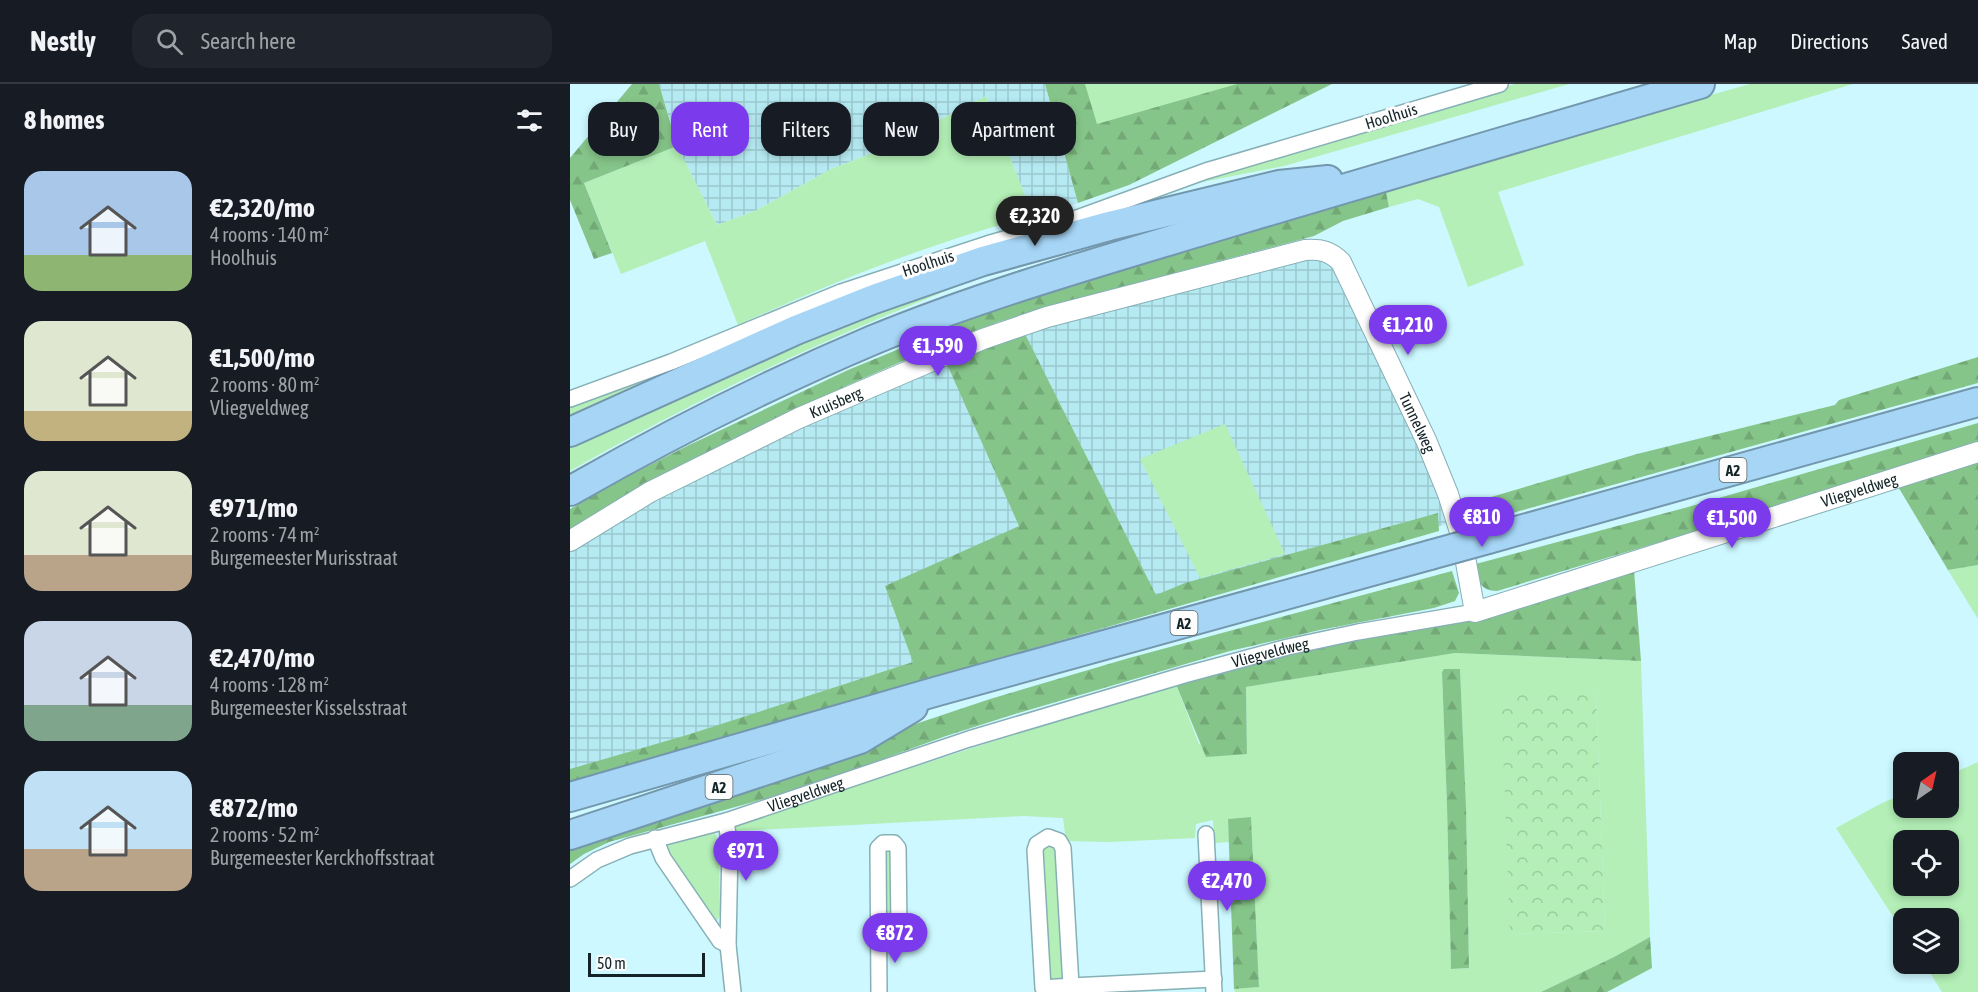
<!DOCTYPE html>
<meta charset="utf-8">
<style>
:root{--surface:#171b24;--page:#20242c;--text:#f1f3f6;--muted:#9ea1a6;--line:#363941;--accent:#7c3aed}
body{margin:0;font-family:"Asap Condensed",sans-serif;background:var(--page);color:var(--text);height:100vh;display:flex;flex-direction:column;font-size:22px;white-space:nowrap}
*{box-sizing:border-box;margin:0}
p{font-size:20px;color:var(--muted)}
.icon{flex:none;width:33px;height:33px;fill:none;stroke:currentColor;stroke-width:2;stroke-linecap:round;stroke-linejoin:round}
.map{position:relative;flex:1;overflow:hidden}
.drawer{display:flex;flex-direction:column;background:var(--surface);width:570px}
.drawer>*{flex:none}
.guide{position:absolute;left:18px;top:18px;width:570px;height:54px;display:flex;gap:12px}
.needle{width:39px;rotate:34deg}
.controls{position:absolute;left:1323px;top:668px;display:grid;gap:12px}
.controls a{display:grid;place-items:center;width:66px;height:66px;border-radius:12px;background:var(--surface);box-shadow:0 3px 9px #0003;font-size:30px}
.scale{position:absolute;left:18px;bottom:15px;width:117px;box-sizing:border-box;padding-left:6px;border:3px solid #132326;border-top:0;font-size:16px;line-height:21px;white-space:nowrap;color:#132326;-webkit-text-stroke:4px #fcfcfc;paint-order:stroke}
.price{position:absolute;translate:-50% -51px;padding:0 14px;border-radius:21px;background:var(--accent);color:#fff;font-size:20px;line-height:39px;filter:drop-shadow(0 2px 3px #0008)}
.price::after{content:'';position:absolute;left:50%;top:36px;width:18px;height:14px;margin-left:-9px;background:inherit;clip-path:polygon(0 0,100% 0,50% 100%)}
.price.active{background:#222;color:#fff}
ul{padding:0;list-style:none}
li{display:flex;align-items:center;gap:18px;height:150px;padding:0 24px}
li span{display:grid;place-items:center;flex:none;width:168px;height:120px;border-radius:18px;color:#555}
li>.icon{margin-inline-start:auto}
span .icon{width:72px;height:72px;fill:#fffc;stroke-width:1}
li b{font-size:26px}
h2{display:flex;justify-content:space-between;align-items:center;height:72px;padding:0 24px;font-size:26px}
.tag{padding:0 21px;border-radius:18px;background:var(--surface);box-shadow:0 3px 9px #0003;font-size:21px;line-height:54px}
.tag.active{background:var(--accent);color:#fff}
header{display:flex;align-items:center;gap:36px;box-sizing:border-box;height:84px;padding:0 30px;background:var(--surface);border-bottom:2px solid var(--line)}
header strong{font-size:28px}
nav{display:flex;gap:33px;margin-inline-start:auto;font-size:21px}
.search{width:420px;height:54px;background:var(--page);display:flex;align-items:center;gap:15px;box-sizing:border-box;padding:0 21px;border-radius:18px;color:var(--muted);font-size:22px}
main{display:flex;flex:1;min-height:0}
.map>svg:first-child{display:block}
.industrial{fill:url(#industrial-grid)}
.green{fill:#b3efb6;fill-rule:evenodd}
.forest{fill:url(#forest-firs)}
.park{fill:url(#park-crowns)}
.lines{fill:none;stroke-linecap:round;stroke-linejoin:round}
.minor-casing{stroke:#87b0b6;stroke-width:18}
.tertiary-casing{stroke:#87b0b6;stroke-width:22}
.motorway-casing{stroke:#7397ad;stroke-width:32}
.minor{stroke:#fff;stroke-width:15}
.tertiary{stroke:#fff;stroke-width:20}
.motorway{stroke:#a6d5f6;stroke-width:28}
.motorway-bridge-casing{stroke:#7397ad;stroke-width:32;stroke-linecap:butt}
.motorway-bridge{stroke:#a6d5f6;stroke-width:28}
.labels{text-anchor:middle;dominant-baseline:central;stroke-width:6;stroke-linejoin:round;paint-order:stroke}
.shield{fill:#fcfcfc;stroke:#596466;stroke-width:1.5}
.shield-label{font-size:15px;font-weight:bold;fill:#132326}
.street-label{font-size:16px;fill:#132326;stroke:#fcfcfc}
</style>
<header>
<strong>Nestly</strong>
<div class="search"><svg class="icon" aria-label="search" viewBox="0 0 24 24"><circle cx="10" cy="10" r="6"/><path d="M15 15l6 6"/></svg>Search here</div>
<nav><a>Map</a><a>Directions</a><a>Saved</a></nav>
</header>
<main>
<section class="drawer">
<h2>8 homes<svg class="icon" aria-label="filters" viewBox="0 0 24 24"><path d="M4 7h16M4 17h16"/><circle cx="9" cy="7" r="2"/><circle cx="15" cy="17" r="2"/></svg></h2>
<ul>
<li><span style="background:linear-gradient(#a9c7e8 70%,#8fb573 0)"><svg class="icon" aria-label="home" viewBox="0 0 24 24"><path d="M3 11l9-7 9 7M6 9v11h12V9"/></svg></span><div><b>€2,320/mo</b><p>4 rooms · 140 m²</p><p>Hoolhuis</p></div></li>
<li><span style="background:linear-gradient(#dfe7d0 75%,#c2b280 0)"><svg class="icon" aria-label="home" viewBox="0 0 24 24"><path d="M3 11l9-7 9 7M6 9v11h12V9"/></svg></span><div><b>€1,500/mo</b><p>2 rooms · 80 m²</p><p>Vliegveldweg</p></div></li>
<li><span style="background:linear-gradient(#dfe7d0 70%,#b9a48a 0)"><svg class="icon" aria-label="home" viewBox="0 0 24 24"><path d="M3 11l9-7 9 7M6 9v11h12V9"/></svg></span><div><b>€971/mo</b><p>2 rooms · 74 m²</p><p>Burgemeester Murisstraat</p></div></li>
<li><span style="background:linear-gradient(#c9d6e8 70%,#7fa58c 0)"><svg class="icon" aria-label="home" viewBox="0 0 24 24"><path d="M3 11l9-7 9 7M6 9v11h12V9"/></svg></span><div><b>€2,470/mo</b><p>4 rooms · 128 m²</p><p>Burgemeester Kisselsstraat</p></div></li>
<li><span style="background:linear-gradient(#bfe0f5 65%,#b9a48a 0)"><svg class="icon" aria-label="home" viewBox="0 0 24 24"><path d="M3 11l9-7 9 7M6 9v11h12V9"/></svg></span><div><b>€872/mo</b><p>2 rooms · 52 m²</p><p>Burgemeester Kerckhoffsstraat</p></div></li>
</ul>
</section>
<div class="map">
<svg width="1408" height="908" viewBox="0 0 1408 908">
<defs>
<pattern id="industrial-grid" width="8" height="8" patternUnits="userSpaceOnUse" patternTransform="scale(1.5)"><rect width="8" height="8" fill="#b6eaf2"/><path d="M0 4h8M4 0v8" fill="none" stroke="#9cc8cf"/></pattern>
<pattern id="forest-firs" width="22" height="20" patternUnits="userSpaceOnUse" patternTransform="scale(1.5)"><rect width="22" height="20" fill="#86c589"/><path d="M5 1l3.5 6h-7zM16 11l3.5 6h-7z" fill="#73a976"/></pattern>
<pattern id="park-crowns" width="20" height="18" patternUnits="userSpaceOnUse" patternTransform="scale(1.5)"><rect width="20" height="18" fill="#b3efb6"/><path d="M2 6a3 3 0 1 1 6 0M12 15a3 3 0 1 1 6 0" fill="none" stroke="#99cd9c"/></pattern>
</defs>
<rect width="100%" height="100%" fill="#cdf8ff"/>
<g class="industrial">
<polygon points="89,0 475,0 508,119 463,132 416,12 313,65 261,85 187,126 147,141 107,62"/>
<polygon points="739,174 757,176 773,189 883,438 358,598 190,641 0,696 0,463 83,414 234,339 472,240"/>
</g>
<g class="green">
<polygon points="515,0 702,0 526,43"/>
<polygon points="945,0 999,0 714,82 607,103"/>
<polygon points="1180,0 1283,0 928,108 954,181 898,203 869,123 848,115 819,123 815,103"/>
<path d="M416,12l47,120c-101,26 -200,66 -295,109l-33,-84 -84,33 -37,-91 93,-37 40,79 40,-15 74,-41 52,-20z"/>
<path d="M514,159c-40,14 -81,26 -120,41 -136,53 -268,115 -394,187v-36l333,-135z"/>
<polygon points="102,290 0,333 0,319"/>
<polygon points="655,340 715,470 630,494 570,375"/>
<polygon points="1408,481 1408,535 1378,486"/>
<path d="M885,569l186,8 9,276 -36,20 -73,35h-306l-1,-3 25,-2 -8,-170 -23,2 1,23 -15,1 -1,-23 -17,4 -1,14 -86,4 -43,-1 -3,-23 -39,-2 -288,15v-6l439,-143 24,62 48,10 -1,-67zM874,586h16l6,136 3,162 -18,1 -4,-163 -5,-134zM1026,606l9,241 -95,3z"/>
<path d="M1408,678v230h-36l-18,-29h24v-45h-44l-1,14 -67,-104 44,-24 23,-10 1,13h44l1,-32zM1334,756h44v45h-44z"/>
<polygon points="138,746 145,749 149,762 150,831 147,837 99,770 98,760 115,752"/>
<polygon points="487,762 496,896 479,897 470,763"/>
<polygon points="312,763 324,763 325,844 312,845"/>
</g>
<g class="forest">
<polygon points="62,0 89,0 107,62 14,99 42,169 24,175 0,116 0,74"/>
<polygon points="475,0 515,0 527,40 667,0 762,0 559,101 508,119"/>
<polygon points="815,103 819,123 773,137 744,152 495,218 428,238 381,256 278,301 207,336 0,449 0,425 58,392 117,362 278,286 416,229 720,135"/>
<polygon points="454,248 586,511 615,499 868,429 869,447 0,698 0,685 117,651 343,578 315,502 449,442 376,278"/>
<polygon points="1408,273 1408,299 892,443 887,423 1067,370 1265,321 1269,316"/>
<path d="M1408,339v23c-160,50 -321,96 -481,145 -17,0 -20,-12 -25,-26l216,-58z"/>
<polygon points="1408,375 1408,481 1378,486 1327,401"/>
<polygon points="1064,486 1071,577 885,569 676,603 677,670 636,673 605,598"/>
<polygon points="882,487 889,509 885,517 864,524 750,546 660,567 445,630 376,652 263,693 187,717 39,758 14,770 0,780 0,756 420,615 559,574"/>
<polygon points="874,585 890,585 896,722 899,884 881,885 877,722 872,588"/>
<polygon points="681,733 689,903 664,905 658,735"/>
<polygon points="1080,853 1082,884 1037,908 971,908 1044,873"/>
</g>
<polygon class="park" points="1026,606 1035,847 940,850 931,609"/>
<g class="lines">
<g class="minor-casing">
<g id="minor">
<polyline points="0,315 101,278 271,208 417,160 507,134 636,87 930,0"/>
<polyline points="156,737 160,764 158,861 163,908"/>
<polyline points="636,750 644,908"/>
<polygon points="478,753 489,757 493,764 501,902 473,904 465,766 467,760"/>
<polyline points="85,754 93,774 150,857 158,861"/>
<path id="s1" d="M0,795l27,-19 33,-14 96,-25 243,-82 215,-64 104,-28 70,-15 117,-20"/>
<polyline points="308,852 324,851 329,844 328,764 324,759 313,759 308,764 309,908"/>
<polyline points="501,902 644,895"/>
</g>
</g>
<g class="tertiary-casing">
<g id="tertiary">
<path id="s2" d="M0,457l80,-49 149,-74 184,-79 64,-22 258,-67c16,-1 25,1 36,12l85,178 22,54 13,41 14,77 503,-160"/>
</g>
</g>
<g class="motorway-casing">
<g id="motorway">
<polyline points="0,348 226,246 304,215 413,177 539,142 709,101 758,96"/>
<path d="M0,407c98,-56 199,-107 303,-151 112,-46 229,-79 345,-114 161,-48 321,-95 482,-142"/>
<polyline points="918,455 1408,318"/>
<polyline points="0,713 368,607 860,471"/>
<polyline points="0,751 290,655 343,623"/>
</g>
</g>
<use href="#minor" class="minor"/>
<use href="#tertiary" class="tertiary"/>
<use href="#motorway" class="motorway"/>
<g class="motorway-bridge-casing">
<polyline id="motorway-bridge" points="860,471 918,455"/>
</g>
<use href="#motorway-bridge" class="motorway-bridge"/>
</g>
<g class="labels">
<g class="shield">
<rect x="1149.5" y="374" width="27" height="24" rx="4.5"/>
<rect x="600.5" y="527" width="27" height="24" rx="4.5"/>
<rect x="135.5" y="691" width="27" height="24" rx="4.5"/>
</g>
<g class="shield-label">
<text x="1163" y="386">A2</text>
<text x="614" y="539">A2</text>
<text x="149" y="703">A2</text>
</g>
<g class="street-label">
<text transform="translate(821 32) rotate(-17)">Hoolhuis</text>
<text transform="translate(358 179) rotate(-18)">Hoolhuis</text>
<text stroke="none"><textPath href="#s2" startOffset="300">Kruisberg</textPath></text>
<text stroke="none"><textPath href="#s2" startOffset="1012">Tunnelweg</textPath></text>
<text stroke="none"><textPath href="#s2" startOffset="1614">Vliegveldweg</textPath></text>
<text stroke="none"><textPath href="#s1" startOffset="738">Vliegveldweg</textPath></text>
<text stroke="none"><textPath href="#s1" startOffset="252">Vliegveldweg</textPath></text>
</g>
</g>
</svg>
<div class="controls">
<a><svg class="needle" viewBox="-14 -14 28 28"><path d="M0-13l5 13h-10z" fill="#e53935"/><path d="M0 13l5-13h-10z" fill="#9ea1a6"/></svg></a>
<a><svg class="icon" aria-label="locate" viewBox="0 0 24 24"><circle cx="12" cy="12" r="6"/><path d="M12 2v4M12 18v4M2 12h4M18 12h4"/></svg></a>
<a><svg class="icon" aria-label="layers" viewBox="0 0 24 24"><path d="M12 4l9 5-9 5-9-5zM3 14l9 5 9-5"/></svg></a>
</div>
<div class="scale">50 m</div>
<b class="price active" style="left:465px;top:163px">€2,320</b>
<b class="price" style="left:838px;top:272px">€1,210</b>
<b class="price" style="left:368px;top:293px">€1,590</b>
<b class="price" style="left:912px;top:464px">€810</b>
<b class="price" style="left:1162px;top:465px">€1,500</b>
<b class="price" style="left:176px;top:798px">€971</b>
<b class="price" style="left:657px;top:828px">€2,470</b>
<b class="price" style="left:325px;top:880px">€872</b>
<div class="guide">
<a class="tag">Buy</a>
<a class="tag active">Rent</a>
<a class="tag">Filters</a>
<a class="tag">New</a>
<a class="tag">Apartment</a>
</div>
</div>
</main>
